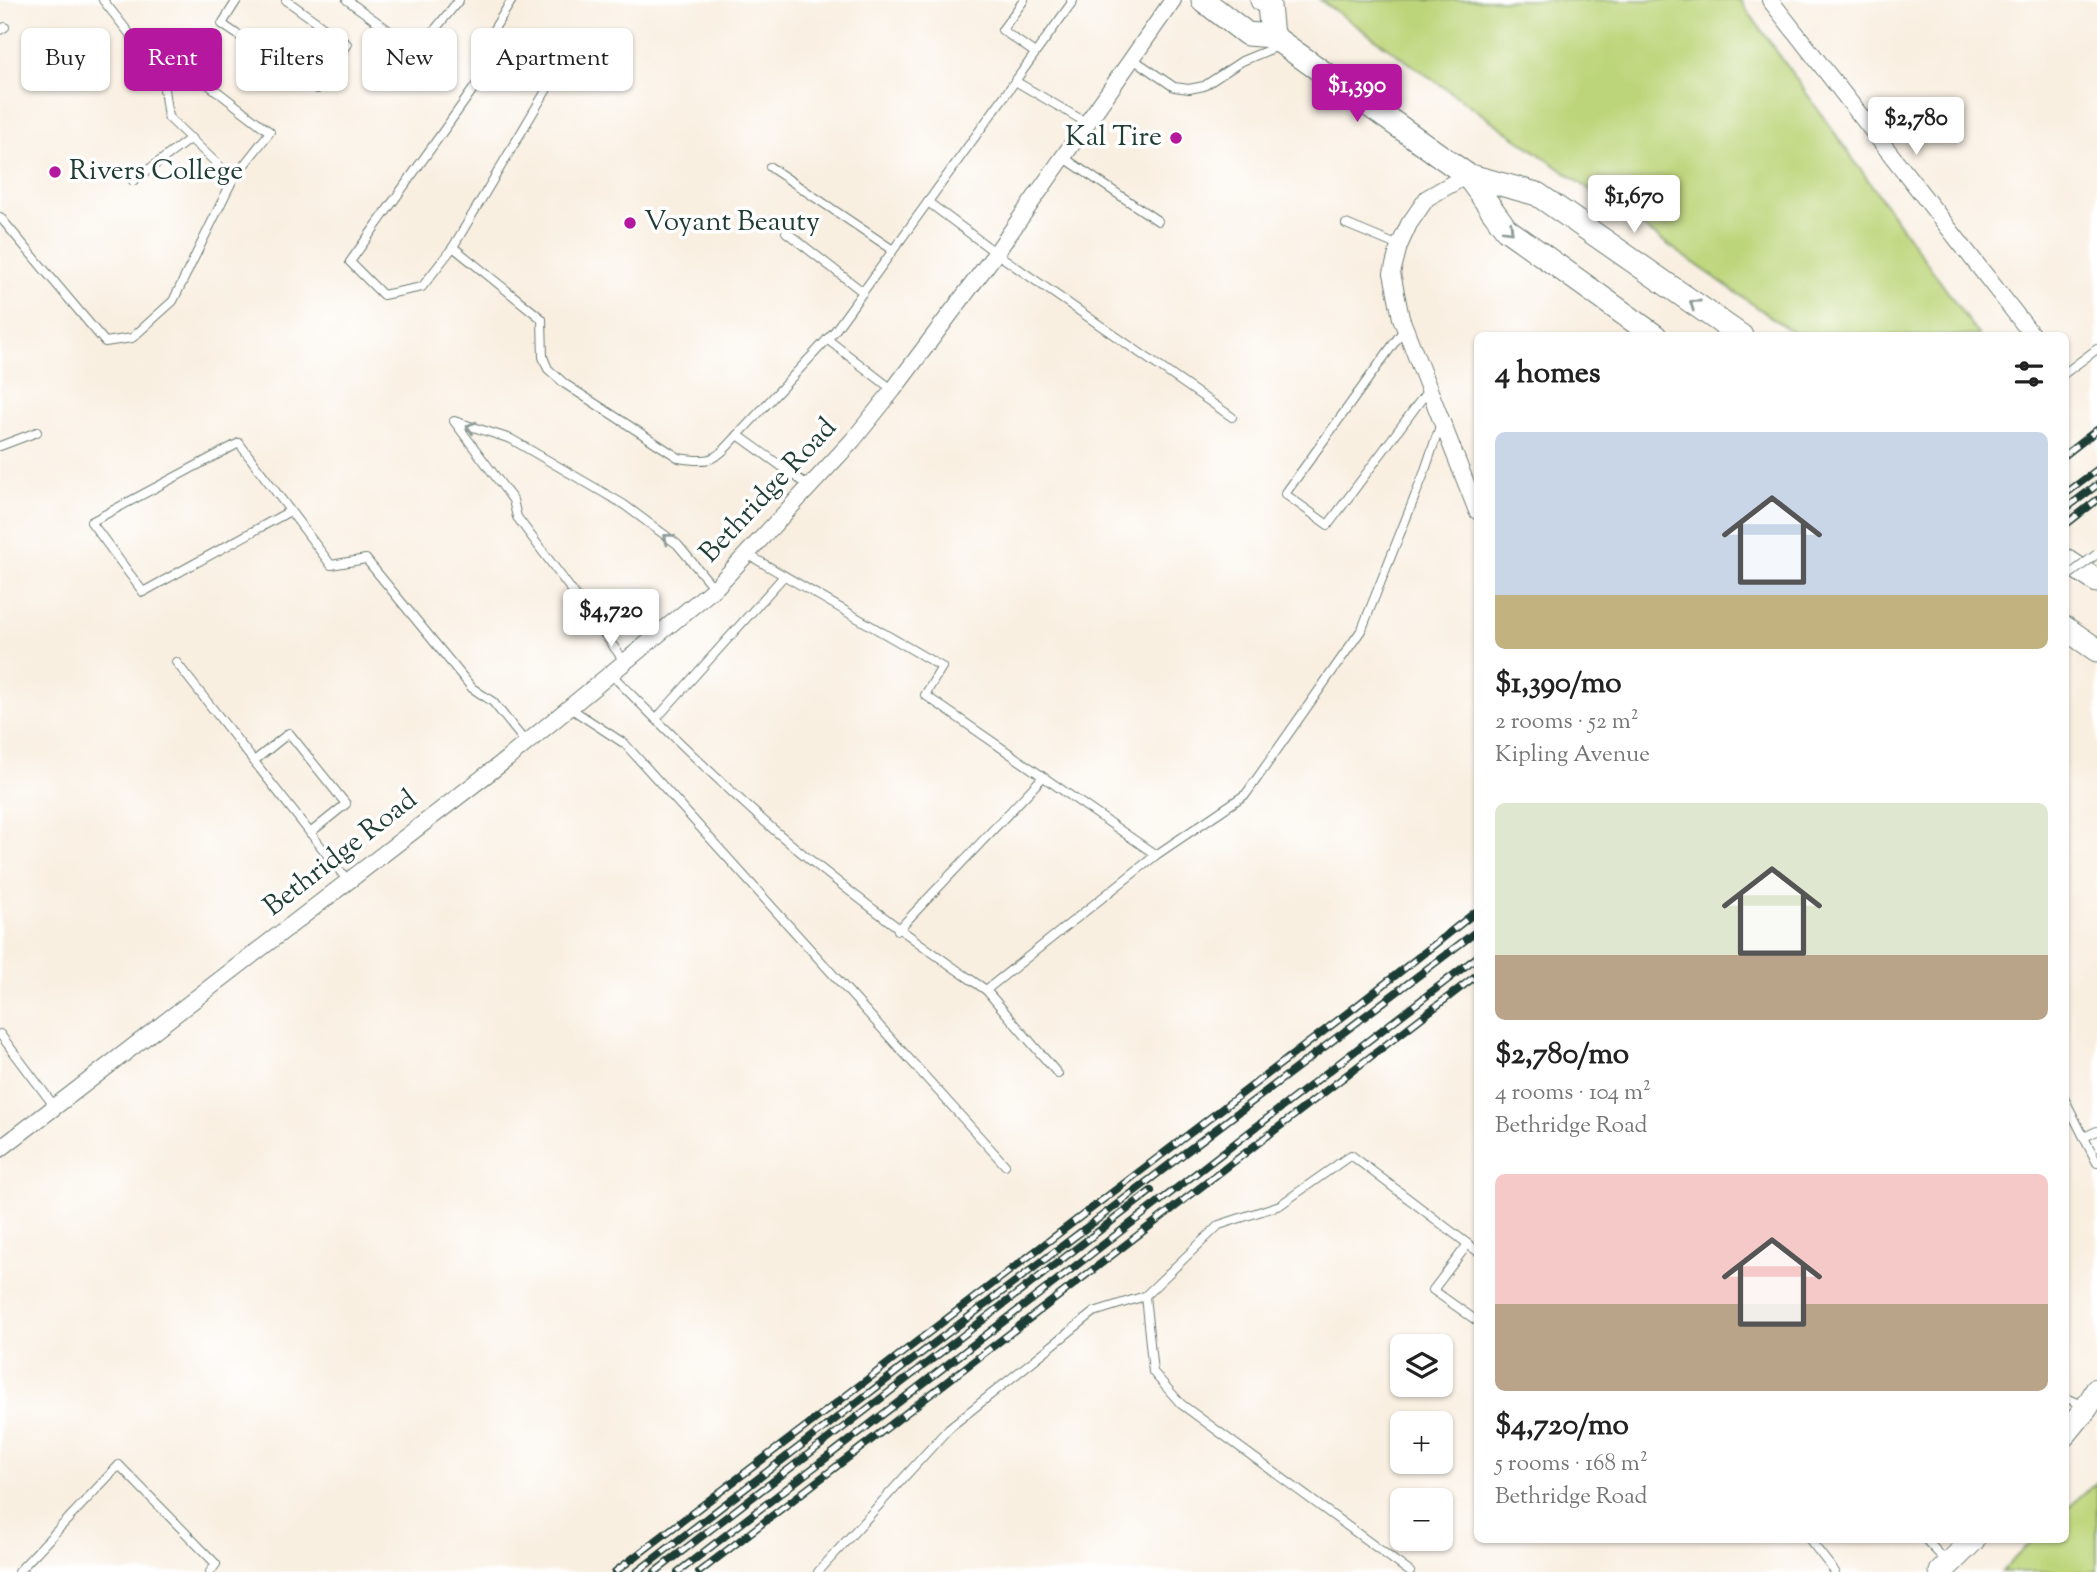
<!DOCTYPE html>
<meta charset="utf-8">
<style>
:root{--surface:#fff;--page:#f2f2f2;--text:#222;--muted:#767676;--accent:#b5179e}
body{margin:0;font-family:"Sorts Mill Goudy",serif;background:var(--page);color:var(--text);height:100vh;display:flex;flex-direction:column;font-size:26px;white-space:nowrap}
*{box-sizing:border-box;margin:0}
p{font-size:23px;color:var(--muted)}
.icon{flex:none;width:38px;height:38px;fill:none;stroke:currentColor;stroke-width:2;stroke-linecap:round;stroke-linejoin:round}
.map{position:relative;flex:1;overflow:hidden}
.drawer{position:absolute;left:1474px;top:332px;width:595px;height:1211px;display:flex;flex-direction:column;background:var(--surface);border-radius:10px;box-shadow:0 2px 5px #0004}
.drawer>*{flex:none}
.top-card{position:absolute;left:21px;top:28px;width:665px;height:63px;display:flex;gap:14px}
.controls{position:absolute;left:1390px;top:1334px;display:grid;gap:14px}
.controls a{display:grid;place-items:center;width:63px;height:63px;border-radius:10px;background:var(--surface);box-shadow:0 2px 5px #0004;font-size:35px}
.price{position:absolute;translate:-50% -60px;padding:0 16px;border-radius:7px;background:#fff;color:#222;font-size:23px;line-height:46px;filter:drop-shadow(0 2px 4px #0008)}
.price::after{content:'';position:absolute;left:50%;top:42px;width:21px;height:16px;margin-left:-10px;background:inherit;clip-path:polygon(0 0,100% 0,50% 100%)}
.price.current{background:var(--accent);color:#fff}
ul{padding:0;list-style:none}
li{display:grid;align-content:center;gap:14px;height:371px;padding:0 21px}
li span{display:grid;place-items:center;height:217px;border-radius:10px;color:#555}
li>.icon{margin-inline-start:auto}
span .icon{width:126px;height:126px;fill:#fffc;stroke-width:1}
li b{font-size:30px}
h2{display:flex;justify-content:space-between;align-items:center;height:84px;padding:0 21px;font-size:30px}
.chip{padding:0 24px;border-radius:10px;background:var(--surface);box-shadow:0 2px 5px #0004;font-size:24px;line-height:63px}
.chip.current{background:var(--accent);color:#fff}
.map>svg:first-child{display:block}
.green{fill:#bdd57a;stroke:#6e8957;stroke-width:2}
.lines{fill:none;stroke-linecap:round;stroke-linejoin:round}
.lane-casing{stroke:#6b7b71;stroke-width:10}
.street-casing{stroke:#6b7b71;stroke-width:18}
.secondary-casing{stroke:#6b7b71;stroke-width:25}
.lane{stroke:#fff;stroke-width:8}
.street{stroke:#fff;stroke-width:16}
.secondary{stroke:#fff;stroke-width:23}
.rail-casing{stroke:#1f3d34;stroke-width:8}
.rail{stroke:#fff;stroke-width:5;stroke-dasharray:16;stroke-linecap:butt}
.lane-bridge-casing{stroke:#6b7b71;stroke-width:10;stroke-linecap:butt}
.lane-bridge{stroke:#fff;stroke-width:8}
.oneway{stroke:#8f9e9a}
.poi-dot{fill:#b5179e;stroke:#fff;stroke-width:2.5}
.labels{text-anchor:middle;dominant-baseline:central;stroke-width:7;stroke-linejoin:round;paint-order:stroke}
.poi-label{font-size:28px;fill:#1f3d34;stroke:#fff;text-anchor:start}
.street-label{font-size:28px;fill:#1f3d34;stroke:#fff}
</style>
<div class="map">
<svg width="2097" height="1572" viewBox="0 0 2097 1572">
<rect width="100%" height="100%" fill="#fff"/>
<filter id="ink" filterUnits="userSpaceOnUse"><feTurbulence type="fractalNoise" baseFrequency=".0143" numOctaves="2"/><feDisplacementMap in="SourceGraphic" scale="14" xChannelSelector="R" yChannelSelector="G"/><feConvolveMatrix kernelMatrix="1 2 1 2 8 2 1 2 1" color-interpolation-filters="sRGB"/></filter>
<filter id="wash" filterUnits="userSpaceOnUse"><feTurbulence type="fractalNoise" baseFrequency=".00686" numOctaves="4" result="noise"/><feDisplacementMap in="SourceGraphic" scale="28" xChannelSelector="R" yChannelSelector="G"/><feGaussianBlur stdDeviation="1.57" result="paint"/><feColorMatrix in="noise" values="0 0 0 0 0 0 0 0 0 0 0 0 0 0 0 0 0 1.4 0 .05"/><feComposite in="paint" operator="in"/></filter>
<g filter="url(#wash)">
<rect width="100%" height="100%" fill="#f9efe1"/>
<g class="green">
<polygon points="1320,0 1740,0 1979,336 1798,336"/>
<polygon points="2097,1482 2097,1572 2001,1572 2033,1540 2065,1540 2065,1511"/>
</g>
</g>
<g filter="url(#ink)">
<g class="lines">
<g class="lane-casing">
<g id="lane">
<polyline points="237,0 222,24 317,89 347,44 286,0"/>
<polyline points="347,0 409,45 424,43 459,0"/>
<path d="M512,0l-25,40 14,10 -151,212 33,33 39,-8 31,-40 89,72 1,38 5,12 17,15 114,74c34,6 37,1 59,-23"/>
<polyline points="1024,0 1002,30 1035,53"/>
<polyline points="0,30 5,27"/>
<polyline points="1133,59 1174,87 1189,89 1204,86 1242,61 1281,45"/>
<polyline points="162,75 168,117 233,179"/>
<polyline points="1015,81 1087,123"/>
<polyline points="1063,157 1158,221"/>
<polyline points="770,167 893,250"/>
<polyline points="133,181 191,138"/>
<polyline points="928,202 996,253 1232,417"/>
<polyline points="0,217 105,342 132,338 173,301 233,179 270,132 196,75 162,75 103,0"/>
<polyline points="1346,224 1399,246"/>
<polyline points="786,232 863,292"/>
<polyline points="453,247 550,84 501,50"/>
<polyline points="1405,328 1285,494 1328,525 1429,389"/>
<polyline points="827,339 893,390"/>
<polyline points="2065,373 2097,349"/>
<polyline points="0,446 37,432"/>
<polyline points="810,487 738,435 834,332 1073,1 1071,0"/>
<polyline points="290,511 143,592 91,522 239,443 331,565 366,559 472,688 493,702 526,743"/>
<polyline points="176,662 348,881"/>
<polyline points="625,662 517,517 513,500 454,421 511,439 623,504 677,544 714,588"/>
<path d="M611,674c52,53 106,106 162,155 68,58 140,111 213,161l170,-135 -231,-160 17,-28 -195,-113"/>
<polyline points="570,708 625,744 1005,1165"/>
<polyline points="656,719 784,576"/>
<polyline points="254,761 289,733 346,804 310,833"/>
<polyline points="1156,855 1246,794 1362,629 1423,476 1440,426"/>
<polyline points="898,930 1043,777"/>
<polyline points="986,990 1058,1074"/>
<polyline points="0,1034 55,1107"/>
<polyline points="2065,1100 2097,1163"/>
<polyline points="2084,1137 2097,1131"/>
<polyline points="1468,1244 1433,1290 1477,1321"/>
<polyline points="2065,1397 2084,1406"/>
<polyline points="1810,1540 1835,1572"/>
<polyline points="1926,1540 1947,1562"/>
<polyline points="18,1572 119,1465 216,1564 210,1572"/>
<polyline points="818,1572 949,1428 1094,1312 1145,1296"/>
<polyline points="1410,1572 1181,1404 1153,1372 1145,1296 1219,1225 1280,1205 1351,1155 1477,1251"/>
</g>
</g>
<g class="street-casing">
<g id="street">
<polyline points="1770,0 2033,336"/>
<polyline points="1467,175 1427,198 1409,224 1399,246 1392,273 1401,318 1477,511"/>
<polyline points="0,1149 507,759 717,586 853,440 893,390 996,253 1173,0"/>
</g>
</g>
<g class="secondary-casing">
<g id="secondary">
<polyline points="1203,0 1247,34 1272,36 1467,175 1506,229 1655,336"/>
<polyline points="1262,0 1269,5 1272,36"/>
<polyline points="1467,175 1537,194 1741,336"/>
<polyline points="2065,560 2097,581"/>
<polyline points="2065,628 2097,650"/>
<polyline points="2065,1434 2087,1407 2097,1390"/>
<polyline points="1941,1572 1973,1540"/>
</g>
</g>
<use href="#lane" class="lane"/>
<use href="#street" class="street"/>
<use href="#secondary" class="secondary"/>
<g class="rail-casing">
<g id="rail">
<polyline points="2065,455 2097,430"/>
<polyline points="2065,494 2097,470"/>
<polyline points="2065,509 2097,485"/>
<polyline points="2065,525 2097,500"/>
<polyline points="615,1572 1354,1008 1477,911"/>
<polyline points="637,1572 899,1370 1477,931"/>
<polyline points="655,1572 1151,1191"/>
<polyline points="678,1572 1477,957"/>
<polyline points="699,1572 1477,975"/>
</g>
</g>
<use href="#rail" class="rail"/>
<g class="lane-bridge-casing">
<polyline id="lane-bridge" points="2065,578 2097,554"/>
</g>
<use href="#lane-bridge" class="lane-bridge"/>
</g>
<defs><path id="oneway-chevron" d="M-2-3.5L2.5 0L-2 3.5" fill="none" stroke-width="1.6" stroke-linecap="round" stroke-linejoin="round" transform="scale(1.75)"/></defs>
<g class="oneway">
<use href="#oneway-chevron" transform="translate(1509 229) rotate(44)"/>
<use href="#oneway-chevron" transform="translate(1694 304) rotate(-145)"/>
<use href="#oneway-chevron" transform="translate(471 427) rotate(-163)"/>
<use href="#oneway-chevron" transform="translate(668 538) rotate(-142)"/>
</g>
</g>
<g class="poi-dot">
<circle cx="1176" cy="138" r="7"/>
<circle cx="55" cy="172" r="7"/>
<circle cx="630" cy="223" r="7"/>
</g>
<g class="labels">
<g class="poi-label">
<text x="1162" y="138" text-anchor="end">Kal Tire</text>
<text x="69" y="172">Rivers College</text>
<text x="644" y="223">Voyant Beauty</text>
</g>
<g class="street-label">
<text transform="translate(769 491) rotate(-47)">Bethridge Road</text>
<text transform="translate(341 854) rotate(-38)">Bethridge Road</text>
</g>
</g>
</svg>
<div class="controls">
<a><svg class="icon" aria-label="layers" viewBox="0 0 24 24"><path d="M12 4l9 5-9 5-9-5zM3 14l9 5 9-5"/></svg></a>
<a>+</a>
<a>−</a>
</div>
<b class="price current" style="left:1357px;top:124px">$1,390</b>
<b class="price" style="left:1916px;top:157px">$2,780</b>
<b class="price" style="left:1634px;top:235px">$1,670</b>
<b class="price" style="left:611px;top:649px">$4,720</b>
<div class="top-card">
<a class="chip">Buy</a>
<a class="chip current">Rent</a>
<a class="chip">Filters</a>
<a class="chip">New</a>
<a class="chip">Apartment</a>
</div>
<section class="drawer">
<h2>4 homes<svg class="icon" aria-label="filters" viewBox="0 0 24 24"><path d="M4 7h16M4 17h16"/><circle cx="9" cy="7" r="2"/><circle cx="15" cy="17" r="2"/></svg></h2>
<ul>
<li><span style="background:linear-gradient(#c9d6e8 75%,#c2b280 0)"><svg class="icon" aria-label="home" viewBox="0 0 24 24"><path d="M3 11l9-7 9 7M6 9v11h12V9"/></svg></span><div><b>$1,390/mo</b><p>2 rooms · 52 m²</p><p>Kipling Avenue</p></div></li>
<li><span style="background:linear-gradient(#dfe7d0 70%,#b9a48a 0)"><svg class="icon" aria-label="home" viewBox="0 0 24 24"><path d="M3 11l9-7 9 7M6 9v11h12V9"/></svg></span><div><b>$2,780/mo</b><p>4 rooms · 104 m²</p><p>Bethridge Road</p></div></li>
<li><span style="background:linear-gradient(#f6c9c9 60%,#b9a48a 0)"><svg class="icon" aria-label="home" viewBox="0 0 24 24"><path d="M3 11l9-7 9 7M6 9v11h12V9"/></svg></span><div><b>$4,720/mo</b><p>5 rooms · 168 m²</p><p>Bethridge Road</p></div></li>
</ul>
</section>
</div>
